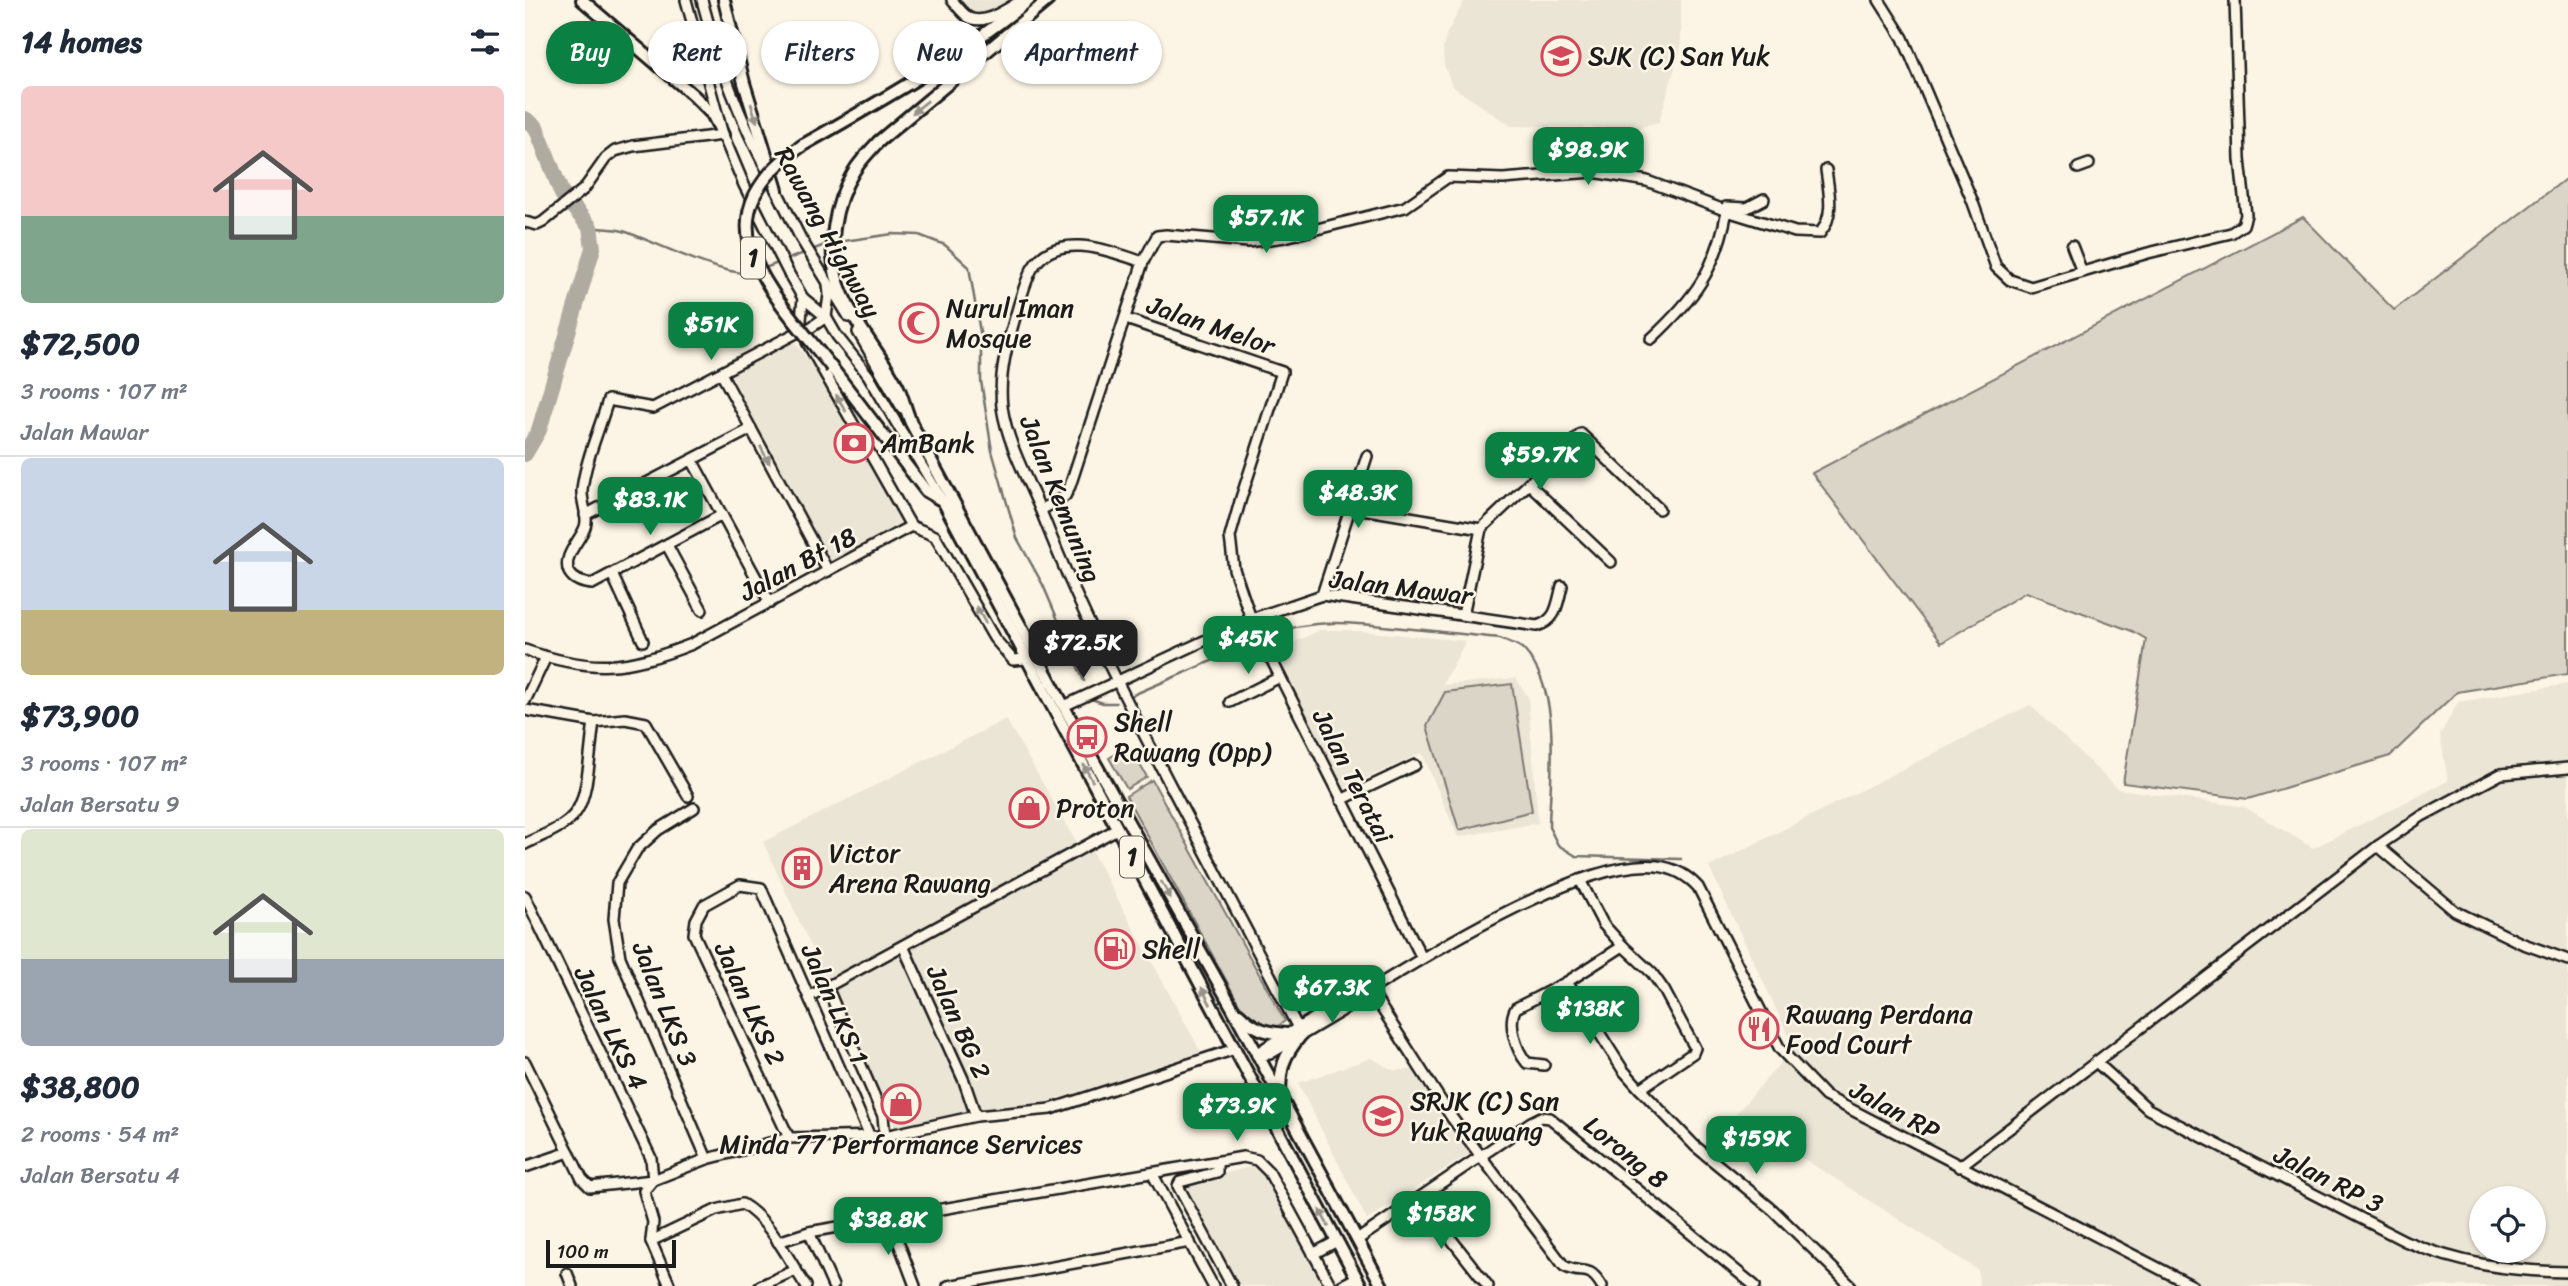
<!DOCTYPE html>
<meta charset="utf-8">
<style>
:root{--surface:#fff;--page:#f6f6f7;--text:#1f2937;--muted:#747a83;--line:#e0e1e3;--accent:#0b8043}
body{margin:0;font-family:Sriracha,sans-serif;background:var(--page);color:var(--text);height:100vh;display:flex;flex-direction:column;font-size:26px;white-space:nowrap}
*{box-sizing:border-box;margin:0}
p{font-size:23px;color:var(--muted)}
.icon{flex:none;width:38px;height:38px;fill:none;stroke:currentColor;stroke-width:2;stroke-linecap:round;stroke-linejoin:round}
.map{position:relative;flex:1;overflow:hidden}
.sheet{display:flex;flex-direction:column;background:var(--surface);width:525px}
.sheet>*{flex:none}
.banner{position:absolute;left:21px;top:21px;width:665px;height:63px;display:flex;gap:14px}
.tools{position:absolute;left:1944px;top:1186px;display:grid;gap:14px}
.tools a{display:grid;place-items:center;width:77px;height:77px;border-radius:50%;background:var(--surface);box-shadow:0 2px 5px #0004;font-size:35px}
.scale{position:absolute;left:21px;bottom:18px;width:130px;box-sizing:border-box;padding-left:7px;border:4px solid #1c1c1c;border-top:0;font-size:19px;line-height:24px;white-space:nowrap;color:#1c1c1c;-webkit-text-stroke:5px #fcf5e5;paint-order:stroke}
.price{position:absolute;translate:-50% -60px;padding:0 16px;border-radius:14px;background:var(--accent);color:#fff;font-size:23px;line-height:46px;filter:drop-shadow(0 2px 4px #0008)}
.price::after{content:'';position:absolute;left:50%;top:42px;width:21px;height:16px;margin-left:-10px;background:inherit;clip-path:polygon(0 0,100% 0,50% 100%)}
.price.on{background:#222;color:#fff}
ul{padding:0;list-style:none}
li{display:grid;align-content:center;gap:14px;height:371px;padding:0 21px}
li+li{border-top:2px solid var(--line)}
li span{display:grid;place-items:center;height:217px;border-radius:10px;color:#555}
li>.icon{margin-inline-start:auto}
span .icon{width:126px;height:126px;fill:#fffc;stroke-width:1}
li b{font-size:30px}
h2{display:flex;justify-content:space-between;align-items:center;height:84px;padding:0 21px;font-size:30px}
.chip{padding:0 24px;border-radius:32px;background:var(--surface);box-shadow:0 2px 5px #0004;font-size:24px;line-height:63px}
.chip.on{background:var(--accent);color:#fff}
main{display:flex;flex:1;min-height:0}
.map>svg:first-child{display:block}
.built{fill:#ebe5d6;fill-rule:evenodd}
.green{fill:#dbd5c8;stroke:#7c7872;stroke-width:2}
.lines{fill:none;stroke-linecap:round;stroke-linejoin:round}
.stream{stroke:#75726c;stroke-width:2.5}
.river{stroke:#b0aba1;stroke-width:16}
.minor-casing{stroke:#1c1c1c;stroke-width:14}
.major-casing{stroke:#1c1c1c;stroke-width:16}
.minor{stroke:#fcf5e5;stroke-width:9}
.major{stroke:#fcf5e5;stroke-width:10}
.major-bridge-casing{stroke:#1c1c1c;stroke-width:16;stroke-linecap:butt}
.major-bridge{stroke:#fcf5e5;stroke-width:10}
.oneway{fill:#97938b}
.labels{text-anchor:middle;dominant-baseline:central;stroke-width:5;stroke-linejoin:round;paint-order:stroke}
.shield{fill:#fcf5e5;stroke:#5f5d58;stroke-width:2}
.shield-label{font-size:24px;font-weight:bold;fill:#1c1c1c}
.poi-label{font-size:26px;fill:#1c1c1c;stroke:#fcf5e5;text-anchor:start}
.street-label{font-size:26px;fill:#1c1c1c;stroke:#fcf5e5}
</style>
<main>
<section class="sheet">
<h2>14 homes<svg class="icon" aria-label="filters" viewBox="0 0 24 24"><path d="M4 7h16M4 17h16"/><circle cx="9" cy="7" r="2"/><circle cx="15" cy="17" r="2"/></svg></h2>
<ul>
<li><span style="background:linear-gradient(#f6c9c9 60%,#7fa58c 0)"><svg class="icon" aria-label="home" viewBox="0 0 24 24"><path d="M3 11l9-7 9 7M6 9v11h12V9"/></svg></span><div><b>$72,500</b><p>3 rooms · 107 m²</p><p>Jalan Mawar</p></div></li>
<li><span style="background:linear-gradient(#c9d6e8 70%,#c2b280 0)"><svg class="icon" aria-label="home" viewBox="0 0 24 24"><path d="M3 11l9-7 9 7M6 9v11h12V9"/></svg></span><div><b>$73,900</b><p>3 rooms · 107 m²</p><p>Jalan Bersatu 9</p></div></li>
<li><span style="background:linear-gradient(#dfe7d0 60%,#9aa5b1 0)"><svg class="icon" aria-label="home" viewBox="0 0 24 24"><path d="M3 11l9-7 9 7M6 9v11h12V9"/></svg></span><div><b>$38,800</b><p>2 rooms · 54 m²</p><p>Jalan Bersatu 4</p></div></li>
</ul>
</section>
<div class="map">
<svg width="2043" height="1286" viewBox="0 0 2043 1286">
<rect width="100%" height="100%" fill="#fcf5e5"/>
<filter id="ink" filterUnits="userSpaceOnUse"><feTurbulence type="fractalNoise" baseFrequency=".0143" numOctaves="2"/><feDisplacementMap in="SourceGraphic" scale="14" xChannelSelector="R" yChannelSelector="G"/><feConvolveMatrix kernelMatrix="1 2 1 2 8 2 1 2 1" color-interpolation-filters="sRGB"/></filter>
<g filter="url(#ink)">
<g class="built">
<polygon points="418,0 484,0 456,26 443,25 435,20"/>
<polygon points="940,0 1156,0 1156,47 1134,122 1112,128 986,126 927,86 919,65 918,48 922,33"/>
<polygon points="268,339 304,389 364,483 380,526 304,567 205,373"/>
<polygon points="795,630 822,630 941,641 917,685 991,678 1003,697 1013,823 933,837 897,753 817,789 749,652"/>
<path d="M2043,684v602h-589l-1,-16 -243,-155 59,-68 -85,-180 321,-162 88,84 127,18 68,41 135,-67 -8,-46 18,-33zM1956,1199h53v52h-53z"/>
<polygon points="481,719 553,845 302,982 238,842"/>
<polygon points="566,850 676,1052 522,1102 443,1111 371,1129 307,989"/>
<polygon points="846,1058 868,1070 895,1070 950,1150 842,1220 773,1083"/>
<polygon points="732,1165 742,1175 803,1286 710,1286 656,1185"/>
</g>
<g class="green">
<polygon points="2043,177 2043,674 1932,692 1865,756 1723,799 1598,783 1621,639 1607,631 1501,592 1416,643 1287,473 1778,217 1869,310"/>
<polygon points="987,684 1007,811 934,830 902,726 920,692"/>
<polygon points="604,746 622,777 602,789 584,758"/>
<path d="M627,780l133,241 -11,8c-16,-4 -24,-13 -35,-25l-113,-208z"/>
</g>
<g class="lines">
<g class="stream">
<path d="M65,227c11,2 23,1 33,4 30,9 109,52 136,40"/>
<polyline points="312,242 368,234 394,235 420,245 444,267 456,338 456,381 467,451 492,538 518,585 559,681"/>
<polyline points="240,268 305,243"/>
<path d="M745,635c43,-18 88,-12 133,-7 33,3 65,7 97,10 8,4 19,6 24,12 39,43 26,124 25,177l9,18 18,11 105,3"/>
<polyline points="608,695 728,643"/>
<polyline points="566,699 578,703 591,703"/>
</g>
<polyline class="river" points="0,119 11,127 37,194 65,227 68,248 14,430 0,454"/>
<g class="minor-casing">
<g id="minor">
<polyline points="161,0 198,135 219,185 264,274 278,298 301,317 312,336 343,375 417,500"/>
<path d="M177,0c16,61 37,118 67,174"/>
<path d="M427,0c5,6 10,13 16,17 15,10 40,-9 54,-17"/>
<polyline points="1354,0 1378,38 1447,200 1471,267 1485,280 1506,287 1623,253 1706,233 1718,225 1721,215 1715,159 1710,0"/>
<polyline points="1553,168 1564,164"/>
<polyline points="250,187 276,239 324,317"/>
<polyline points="1201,207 1222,208 1239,199"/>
<polyline points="0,222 12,225 18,222 59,189 81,158 90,151 108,146 198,135"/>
<polyline points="1547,246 1557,272"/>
<path d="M618,262c-33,-11 -88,-33 -111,7 -6,11 -9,23 -13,35 -10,34 -21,67 -17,103 6,40 29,78 43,114 38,96 85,187 132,277 41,77 81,154 121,230"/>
<polyline points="601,319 757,372 716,498 705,537 709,569 726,619 897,958"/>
<polyline points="275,331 278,298"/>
<polyline points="333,332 377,408"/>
<path d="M1126,339c43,-40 65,-69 76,-128"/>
<polyline points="282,342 386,526"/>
<polyline points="196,373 303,571"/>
<polyline points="167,460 245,603"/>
<polyline points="1003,483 1086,562"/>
<polyline points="825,507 956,529 938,615"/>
<path d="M516,510l24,-14 5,-10 73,-224 14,-26 9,-1 82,7 37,-5 120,-30 43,-30 55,2 90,-7 54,9 80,30 68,21 25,1c15,-17 9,-41 6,-63"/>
<polyline points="60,515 226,429"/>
<path d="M197,515l-130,69c-9,-1 -18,-3 -23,-12 -7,-16 11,-31 16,-45 4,-11 -4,-25 -3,-37 3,-29 18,-62 26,-90l45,8 147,-77 10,-3 16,-11 3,-22 -1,-11"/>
<polyline points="956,529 1056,434 1134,509"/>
<polyline points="142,545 177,610"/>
<polyline points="87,574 118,641"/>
<polyline points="797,595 842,456"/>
<path d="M0,650c67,23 102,20 167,-6l219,-118 24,10 59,102 19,22 13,-1"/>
<polyline points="0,701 21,657"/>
<polyline points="705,702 755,677"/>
<path d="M539,706l187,-87 71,-24 215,31c20,-6 20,-21 25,-40"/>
<polyline points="0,710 69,722 100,719 121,723 163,796"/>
<polyline points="816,800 890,765"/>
<polyline points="169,808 133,830 112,849 92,883 89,919 95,957 182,1159"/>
<path d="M0,844c17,-9 40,-16 51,-32 13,-18 14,-66 18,-90"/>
<polyline points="1853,846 1930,911 1996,943 2043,960"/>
<polyline points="1055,880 1078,924 1098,946 1127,973 1139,990 1170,1048 1168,1053 1115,1089"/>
<polyline points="0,896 126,1158 128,1180"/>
<polyline points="378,946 439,1081 451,1116"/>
<polyline points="1042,982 1098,1070 1115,1089 1170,1146 1248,1210 1326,1286"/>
<polyline points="302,987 358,1116 360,1136"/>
<path d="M845,990l82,128 112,148c20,11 23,-4 38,20"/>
<polyline points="285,996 592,829"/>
<path d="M732,1055l13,-1 95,-57 5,-7c62,-38 215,-133 287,-124 17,2 30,9 41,21l82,162 45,47 368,190"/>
<polyline points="732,1055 741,1047 836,990 845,990"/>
<polyline points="0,1062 57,1179 65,1187 128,1180 182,1159 264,1138 360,1136 451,1116 526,1109 710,1049"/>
<path d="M1571,1062l52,47 257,132c55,23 103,30 163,31"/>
<path d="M1019,1065l-17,-2c-11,-13 -20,-40 -11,-55l51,-26 56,-36"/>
<polyline points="264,1138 169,934 171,920 179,905 215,885 236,888 345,1137"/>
<polyline points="692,1162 692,1172 655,1182 653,1186 707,1286"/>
<polyline points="0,1167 44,1152"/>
<polyline points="1434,1167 1853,846 1897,816 1976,774 2043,768"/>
<polyline points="627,1173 688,1286"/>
<polyline points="128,1180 119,1191 128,1222 126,1241 145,1286"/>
<polyline points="894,1198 963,1286"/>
<polyline points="364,1217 390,1286"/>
<polyline points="284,1232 308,1286"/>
<polyline points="832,1240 1006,1122 1016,1117 1025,1118 1230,1286"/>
<path d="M126,1241l65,-31 26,-6c28,16 46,55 64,82"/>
<polyline points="253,1242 284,1232 718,1157 732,1160 744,1172 806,1286"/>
<polyline points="788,1254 812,1241"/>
<polyline points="42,1273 47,1286"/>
<polyline points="235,1286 271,1270"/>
<polyline points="423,1286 665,1242"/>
<polyline points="816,1286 831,1278"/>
</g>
</g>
<g class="major-casing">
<g id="major">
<polyline points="57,0 168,95 187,114 198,135"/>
<polyline points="199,0 219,83 252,190"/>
<path d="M523,0l-170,142c-8,9 -18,19 -24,29 -20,32 -28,79 -15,114 13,37 41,67 59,102 5,11 8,24 13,36l171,317 150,267 150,279"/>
<path d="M278,145c78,-44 156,-88 226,-145"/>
<polyline points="307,368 401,491 418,501 836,1286"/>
<path d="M714,1014c15,15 28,19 48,20"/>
<path d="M755,1096c0,-29 3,-39 21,-61"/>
</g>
</g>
<use href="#minor" class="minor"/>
<use href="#major" class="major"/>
<g class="major-bridge-casing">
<path id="major-bridge" d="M278,145c-112,76 -29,148 29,223"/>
</g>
<use href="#major-bridge" class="major-bridge"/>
</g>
<defs><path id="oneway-solid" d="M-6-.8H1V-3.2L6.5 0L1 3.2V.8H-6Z" transform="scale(1.75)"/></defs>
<g class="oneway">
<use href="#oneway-solid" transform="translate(395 107) rotate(141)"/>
<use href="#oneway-solid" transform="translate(229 113) rotate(72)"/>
<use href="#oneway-solid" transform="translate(316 403) rotate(-120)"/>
<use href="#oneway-solid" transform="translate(240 455) rotate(62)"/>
<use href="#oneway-solid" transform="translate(456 615) rotate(-120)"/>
<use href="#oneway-solid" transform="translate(563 773) rotate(-118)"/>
<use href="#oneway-solid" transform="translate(641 890) rotate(61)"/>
<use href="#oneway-solid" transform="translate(681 996) rotate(-118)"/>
<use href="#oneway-solid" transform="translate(799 1218) rotate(-118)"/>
</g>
</g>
<defs>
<g id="school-ring" transform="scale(2.0125)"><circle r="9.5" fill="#fcf5e5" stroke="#d1495b" stroke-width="1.5"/><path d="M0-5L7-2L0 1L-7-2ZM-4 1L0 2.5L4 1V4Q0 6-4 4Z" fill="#d1495b"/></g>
<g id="mosque-ring" transform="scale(2.0125)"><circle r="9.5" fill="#fcf5e5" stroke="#d1495b" stroke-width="1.5"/><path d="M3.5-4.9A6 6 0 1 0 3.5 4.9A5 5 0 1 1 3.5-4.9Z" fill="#d1495b"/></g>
<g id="bank-ring" transform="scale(2.0125)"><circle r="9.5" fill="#fcf5e5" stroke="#d1495b" stroke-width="1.5"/><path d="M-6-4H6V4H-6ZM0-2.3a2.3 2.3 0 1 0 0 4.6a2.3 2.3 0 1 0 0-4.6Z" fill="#d1495b"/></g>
<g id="bus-ring" transform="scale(2.0125)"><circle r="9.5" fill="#fcf5e5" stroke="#d1495b" stroke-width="1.5"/><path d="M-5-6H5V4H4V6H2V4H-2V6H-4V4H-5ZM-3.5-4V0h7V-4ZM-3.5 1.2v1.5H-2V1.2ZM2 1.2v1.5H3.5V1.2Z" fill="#d1495b"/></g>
<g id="shop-ring" transform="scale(2.0125)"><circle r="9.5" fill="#fcf5e5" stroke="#d1495b" stroke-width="1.5"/><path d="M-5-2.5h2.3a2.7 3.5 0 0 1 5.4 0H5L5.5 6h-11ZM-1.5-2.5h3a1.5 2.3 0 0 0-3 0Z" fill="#d1495b"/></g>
<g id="building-ring" transform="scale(2.0125)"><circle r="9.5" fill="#fcf5e5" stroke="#d1495b" stroke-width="1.5"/><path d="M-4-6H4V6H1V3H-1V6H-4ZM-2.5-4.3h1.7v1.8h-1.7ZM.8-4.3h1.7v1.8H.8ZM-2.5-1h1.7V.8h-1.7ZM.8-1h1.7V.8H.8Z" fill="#d1495b"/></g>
<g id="fuel-ring" transform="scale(2.0125)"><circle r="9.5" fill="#fcf5e5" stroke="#d1495b" stroke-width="1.5"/><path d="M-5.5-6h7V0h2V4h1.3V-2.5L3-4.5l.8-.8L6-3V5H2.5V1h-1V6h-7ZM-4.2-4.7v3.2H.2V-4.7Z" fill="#d1495b"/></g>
<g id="restaurant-ring" transform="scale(2.0125)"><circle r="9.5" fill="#fcf5e5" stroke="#d1495b" stroke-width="1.5"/><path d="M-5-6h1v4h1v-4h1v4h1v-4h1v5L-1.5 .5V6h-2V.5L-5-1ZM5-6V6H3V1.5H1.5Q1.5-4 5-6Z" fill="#d1495b"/></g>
</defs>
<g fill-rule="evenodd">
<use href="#school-ring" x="1036" y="56"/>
<use href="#mosque-ring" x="394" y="323"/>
<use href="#bank-ring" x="329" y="443"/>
<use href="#bus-ring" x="562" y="737"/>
<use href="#shop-ring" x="504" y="808"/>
<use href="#building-ring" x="277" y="868"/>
<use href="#fuel-ring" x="590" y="949"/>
<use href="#restaurant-ring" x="1234" y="1029"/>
<use href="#shop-ring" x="376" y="1104"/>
<use href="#school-ring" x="858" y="1116"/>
</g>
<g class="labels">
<g class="shield">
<rect x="216" y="237.5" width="24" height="41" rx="5"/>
<rect x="595" y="836.5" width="24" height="41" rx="5"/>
</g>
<g class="shield-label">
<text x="228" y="258">1</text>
<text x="607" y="857">1</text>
</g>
<g class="poi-label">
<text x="1063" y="56">SJK (C) San Yuk</text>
<text x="421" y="308">Nurul Iman<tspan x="421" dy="30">Mosque</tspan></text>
<text x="356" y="443">AmBank</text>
<text x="589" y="722">Shell<tspan x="589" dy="30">Rawang (Opp)</tspan></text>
<text x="531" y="808">Proton</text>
<text x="304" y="853">Victor<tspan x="304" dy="30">Arena Rawang</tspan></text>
<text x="617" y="949">Shell</text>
<text x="1261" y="1014">Rawang Perdana<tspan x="1261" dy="30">Food Court</tspan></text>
<text x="885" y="1101">SRJK (C) San<tspan x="885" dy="30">Yuk Rawang</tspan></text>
<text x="376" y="1144" text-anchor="middle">Minda 77 Performance Services</text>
</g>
<g class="street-label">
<text transform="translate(303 232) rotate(61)">Rawang Highway</text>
<text transform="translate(686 325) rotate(19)">Jalan Melor</text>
<text transform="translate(536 499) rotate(68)">Jalan Kemuning</text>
<text transform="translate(273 564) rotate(-28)">Jalan Bt 18</text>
<text transform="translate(876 587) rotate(7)">Jalan Mawar</text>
<text transform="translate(828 776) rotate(63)">Jalan Teratai</text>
<text transform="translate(140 1004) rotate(68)">Jalan LKS 3</text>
<text transform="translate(225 1004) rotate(65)">Jalan LKS 2</text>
<text transform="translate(310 1004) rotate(66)">Jalan LKS 1</text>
<text transform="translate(434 1022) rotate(66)">Jalan BG 2</text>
<text transform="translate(86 1028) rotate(64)">Jalan LKS 4</text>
<text transform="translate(1370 1110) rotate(28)">Jalan RP</text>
<text transform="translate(1101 1152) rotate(39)">Lorong 8</text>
<text transform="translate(1804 1179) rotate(27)">Jalan RP 3</text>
</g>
</g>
</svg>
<div class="tools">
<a><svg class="icon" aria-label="locate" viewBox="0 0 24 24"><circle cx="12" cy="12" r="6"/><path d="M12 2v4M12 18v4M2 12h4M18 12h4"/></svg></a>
</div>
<div class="scale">100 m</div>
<b class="price" style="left:1063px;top:187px">$98.9K</b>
<b class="price" style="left:741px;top:255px">$57.1K</b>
<b class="price" style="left:186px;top:362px">$51K</b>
<b class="price" style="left:1015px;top:492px">$59.7K</b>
<b class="price" style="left:833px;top:530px">$48.3K</b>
<b class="price" style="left:125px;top:537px">$83.1K</b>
<b class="price" style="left:723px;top:676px">$45K</b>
<b class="price on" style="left:558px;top:680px">$72.5K</b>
<b class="price" style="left:807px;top:1025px">$67.3K</b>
<b class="price" style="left:1065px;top:1046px">$138K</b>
<b class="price" style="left:712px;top:1143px">$73.9K</b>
<b class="price" style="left:1231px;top:1176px">$159K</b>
<b class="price" style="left:916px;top:1251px">$158K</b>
<b class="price" style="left:363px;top:1257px">$38.8K</b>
<div class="banner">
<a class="chip on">Buy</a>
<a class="chip">Rent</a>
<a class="chip">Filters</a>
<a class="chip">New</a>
<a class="chip">Apartment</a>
</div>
</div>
</main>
